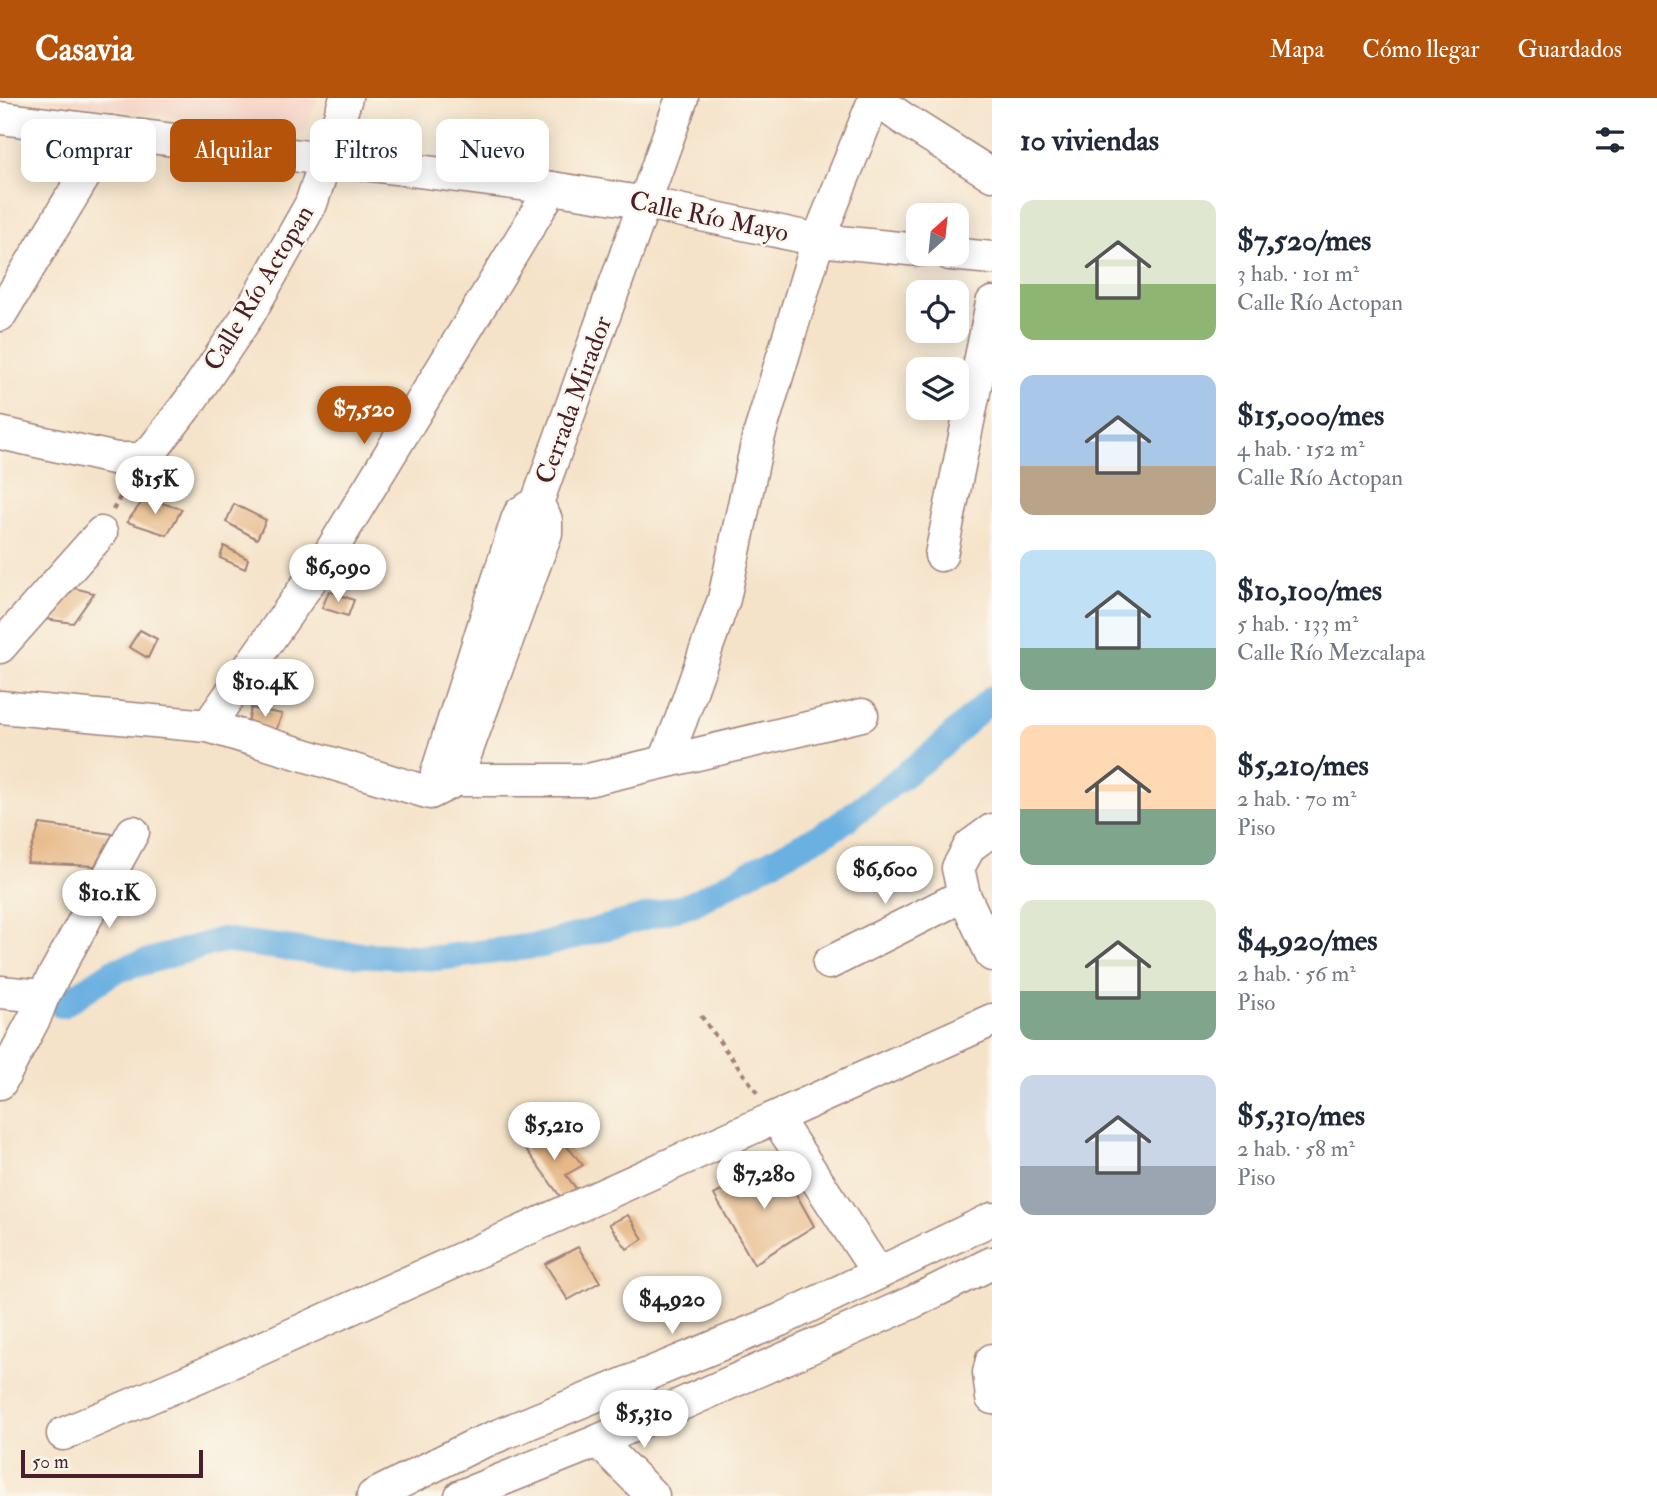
<!DOCTYPE html>
<html lang="es">
<meta charset="utf-8">
<style>
:root{--surface:#fff;--page:#f6f6f7;--text:#1f2937;--muted:#747a83;--accent:#b45309}
body{margin:0;font-family:"IM FELL Double Pica",serif;background:var(--page);color:var(--text);height:100vh;display:flex;flex-direction:column;font-size:26px;white-space:nowrap}
*{box-sizing:border-box;margin:0}
p{font-size:23px;color:var(--muted)}
.icon{flex:none;width:38px;height:38px;fill:none;stroke:currentColor;stroke-width:2;stroke-linecap:round;stroke-linejoin:round}
.map{position:relative;flex:1;overflow:hidden}
.drawer{display:flex;flex-direction:column;background:var(--surface);width:665px}
.drawer>*{flex:none}
.guide{position:absolute;left:21px;top:21px;width:665px;height:63px;display:flex;gap:14px}
.needle{width:46px;rotate:27deg}
.fabs{position:absolute;left:906px;top:105px;display:grid;gap:14px}
.fabs a{display:grid;place-items:center;width:63px;height:63px;border-radius:14px;background:var(--surface);box-shadow:0 4px 18px #0003;font-size:35px}
.scale{position:absolute;left:21px;bottom:18px;width:182px;box-sizing:border-box;padding-left:7px;border:4px solid #4a1f2b;border-top:0;font-size:19px;line-height:24px;white-space:nowrap;color:#4a1f2b;-webkit-text-stroke:5px #fbf7ec;paint-order:stroke}
.price{position:absolute;translate:-50% -60px;padding:0 16px;border-radius:24px;background:#fff;color:#222;font-size:23px;line-height:46px;filter:drop-shadow(0 2px 4px #0008)}
.price::after{content:'';position:absolute;left:50%;top:42px;width:21px;height:16px;margin-left:-10px;background:inherit;clip-path:polygon(0 0,100% 0,50% 100%)}
.price.on{background:var(--accent);color:#fff}
ul{padding:0;list-style:none}
li{display:flex;align-items:center;gap:21px;height:175px;padding:0 28px}
li span{display:grid;place-items:center;flex:none;width:196px;height:140px;border-radius:14px;color:#555}
li>.icon{margin-inline-start:auto}
span .icon{width:84px;height:84px;fill:#fffc;stroke-width:1}
li b{font-size:30px}
h2{display:flex;justify-content:space-between;align-items:center;height:84px;padding:0 28px;font-size:30px}
.tag{padding:0 24px;border-radius:14px;background:var(--surface);box-shadow:0 4px 18px #0003;font-size:24px;line-height:63px}
.tag.on{background:var(--accent);color:#fff}
header{display:flex;align-items:center;gap:42px;box-sizing:border-box;height:98px;padding:0 35px;background:var(--accent);color:#fff}
header strong{font-size:33px}
nav{display:flex;gap:38px;margin-inline-start:auto;font-size:24px}
main{display:flex;flex:1;min-height:0}
.map>svg:first-child{display:block}
.built{fill:#f6d2c4}
.lines{fill:none;stroke-linecap:round;stroke-linejoin:round}
.canal{stroke:#6bb0e1;stroke-width:26}
.building{fill:#e7b988}
.minor-casing{stroke:#a0817a;stroke-width:35}
.path{stroke:#a0817a;stroke-width:4.5;stroke-dasharray:5 5;stroke-linecap:butt}
.minor{stroke:#fff;stroke-width:32}
.labels{text-anchor:middle;dominant-baseline:central;stroke-width:5;stroke-linejoin:round;paint-order:stroke}
.street-label{font-size:26px;fill:#4a1f2b;stroke:#fbf7ec}
</style>
<header>
<strong>Casavia</strong>
<nav><a>Mapa</a><a>Cómo llegar</a><a>Guardados</a></nav>
</header>
<main>
<div class="map">
<svg width="992" height="1398" viewBox="0 0 992 1398">
<rect width="100%" height="100%" fill="#fbf7ec"/>
<filter id="ink" filterUnits="userSpaceOnUse"><feTurbulence type="fractalNoise" baseFrequency=".0143" numOctaves="2"/><feDisplacementMap in="SourceGraphic" scale="14" xChannelSelector="R" yChannelSelector="G"/><feConvolveMatrix kernelMatrix="1 2 1 2 8 2 1 2 1" color-interpolation-filters="sRGB"/></filter>
<filter id="wash" filterUnits="userSpaceOnUse"><feTurbulence type="fractalNoise" baseFrequency=".00686" numOctaves="4" result="noise"/><feDisplacementMap in="SourceGraphic" scale="28" xChannelSelector="R" yChannelSelector="G"/><feGaussianBlur stdDeviation="1.57" result="paint"/><feColorMatrix in="noise" values="0 0 0 0 0 0 0 0 0 0 0 0 0 0 0 0 0 1.4 0 .05"/><feComposite in="paint" operator="in"/></filter>
<g filter="url(#wash)">
<rect width="100%" height="100%" fill="#f5e3c9"/>
<polygon class="built" points="26,0 318,0 304,35"/>
<g class="lines">
<polyline class="canal" points="62,907 114,873 222,842 324,855 438,860 543,847 692,806 836,729 938,651 992,600"/>
</g>
<g id="blocks">
<g class="building">
<polygon points="145,400 182,411 167,437 127,424"/>
<polygon points="234,406 266,422 257,441 226,424"/>
<polygon points="224,448 248,461 245,471 220,460"/>
<polygon points="70,489 94,495 73,525 45,521"/>
<polygon points="329,493 354,502 348,518 322,510"/>
<polygon points="140,532 157,541 148,560 129,549"/>
<polygon points="251,610 282,616 276,633 248,625"/>
<polygon points="40,726 113,736 95,768 27,765"/>
<polygon points="552,1031 583,1067 566,1077 581,1097 565,1105 520,1043"/>
<polygon points="777,1062 814,1128 754,1166 714,1097"/>
<polygon points="628,1117 643,1141 627,1151 609,1126"/>
<polygon points="578,1149 600,1184 568,1202 545,1166"/>
</g>
</g>
</g>
<g filter="url(#ink)">
<use href="#blocks" fill-opacity="0" stroke="#a0817a" stroke-width="2"/>
<g class="lines">
<g class="minor-casing">
<g id="minor">
<polyline points="874,0 902,20 992,77"/>
<polyline points="0,20 552,90 646,105 818,142 919,152"/>
<polyline points="950,156 992,160"/>
<polyline points="0,217 111,34"/>
<polyline points="0,335 117,361 141,361 154,350 190,303 249,216 311,106 346,0"/>
<polyline points="941,457 992,205"/>
<polyline points="0,549 101,435"/>
<polyline points="0,609 208,628 430,695 456,682 588,682 862,617"/>
<polyline points="208,628 331,453 552,90"/>
<polyline points="665,663 681,622 724,501 758,341 818,142 875,0"/>
<polyline points="437,675 517,422 520,415 537,405"/>
<polyline points="456,682 546,435 546,422 537,405 682,0"/>
<polyline points="992,732 970,748 958,770 964,797 992,857"/>
<polyline points="829,865 964,797"/>
<polyline points="0,894 43,898"/>
<polyline points="0,985 35,919 43,898 133,734"/>
<polyline points="776,1020 878,1175"/>
<polyline points="992,1262 989,1275 992,1300"/>
<polyline points="63,1336 209,1274 992,922"/>
<polyline points="598,1343 653,1398"/>
<polyline points="373,1398 473,1348 780,1222 992,1121"/>
<polyline points="461,1398 598,1343 913,1204 992,1165"/>
</g>
</g>
<g class="path">
<polyline points="113,412 127,386"/>
<polyline points="701,918 759,997"/>
</g>
<use href="#minor" class="minor"/>
</g>
</g>
<g class="labels">
<g class="street-label">
<text transform="translate(709 119) rotate(12)">Calle Río Mayo</text>
<text transform="translate(259 190) rotate(-59)">Calle Río Actopan</text>
<text transform="translate(574 302) rotate(-70)">Cerrada Mirador</text>
</g>
</g>
</svg>
<div class="fabs">
<a><svg class="needle" viewBox="-14 -14 28 28"><path d="M0-13l5 13h-10z" fill="#e53935"/><path d="M0 13l5-13h-10z" fill="#747a83"/></svg></a>
<a><svg class="icon" aria-label="locate" viewBox="0 0 24 24"><circle cx="12" cy="12" r="6"/><path d="M12 2v4M12 18v4M2 12h4M18 12h4"/></svg></a>
<a><svg class="icon" aria-label="layers" viewBox="0 0 24 24"><path d="M12 4l9 5-9 5-9-5zM3 14l9 5 9-5"/></svg></a>
</div>
<div class="scale">50 m</div>
<b class="price on" style="left:364px;top:348px">$7,520</b>
<b class="price" style="left:155px;top:418px">$15K</b>
<b class="price" style="left:338px;top:506px">$6,090</b>
<b class="price" style="left:265px;top:621px">$10.4K</b>
<b class="price" style="left:885px;top:808px">$6,600</b>
<b class="price" style="left:109px;top:832px">$10.1K</b>
<b class="price" style="left:554px;top:1064px">$5,210</b>
<b class="price" style="left:764px;top:1113px">$7,280</b>
<b class="price" style="left:672px;top:1238px">$4,920</b>
<b class="price" style="left:644px;top:1352px">$5,310</b>
<div class="guide">
<a class="tag">Comprar</a>
<a class="tag on">Alquilar</a>
<a class="tag">Filtros</a>
<a class="tag">Nuevo</a>
</div>
</div>
<section class="drawer">
<h2>10 viviendas<svg class="icon" aria-label="filters" viewBox="0 0 24 24"><path d="M4 7h16M4 17h16"/><circle cx="9" cy="7" r="2"/><circle cx="15" cy="17" r="2"/></svg></h2>
<ul>
<li><span style="background:linear-gradient(#dfe7d0 60%,#8fb573 0)"><svg class="icon" aria-label="home" viewBox="0 0 24 24"><path d="M3 11l9-7 9 7M6 9v11h12V9"/></svg></span><div><b>$7,520/mes</b><p>3 hab. · 101 m²</p><p>Calle Río Actopan</p></div></li>
<li><span style="background:linear-gradient(#a9c7e8 65%,#b9a48a 0)"><svg class="icon" aria-label="home" viewBox="0 0 24 24"><path d="M3 11l9-7 9 7M6 9v11h12V9"/></svg></span><div><b>$15,000/mes</b><p>4 hab. · 152 m²</p><p>Calle Río Actopan</p></div></li>
<li><span style="background:linear-gradient(#bfe0f5 70%,#7fa58c 0)"><svg class="icon" aria-label="home" viewBox="0 0 24 24"><path d="M3 11l9-7 9 7M6 9v11h12V9"/></svg></span><div><b>$10,100/mes</b><p>5 hab. · 133 m²</p><p>Calle Río Mezcalapa</p></div></li>
<li><span style="background:linear-gradient(#ffd9b3 60%,#7fa58c 0)"><svg class="icon" aria-label="home" viewBox="0 0 24 24"><path d="M3 11l9-7 9 7M6 9v11h12V9"/></svg></span><div><b>$5,210/mes</b><p>2 hab. · 70 m²</p><p>Piso</p></div></li>
<li><span style="background:linear-gradient(#dfe7d0 65%,#7fa58c 0)"><svg class="icon" aria-label="home" viewBox="0 0 24 24"><path d="M3 11l9-7 9 7M6 9v11h12V9"/></svg></span><div><b>$4,920/mes</b><p>2 hab. · 56 m²</p><p>Piso</p></div></li>
<li><span style="background:linear-gradient(#c9d6e8 65%,#9aa5b1 0)"><svg class="icon" aria-label="home" viewBox="0 0 24 24"><path d="M3 11l9-7 9 7M6 9v11h12V9"/></svg></span><div><b>$5,310/mes</b><p>2 hab. · 58 m²</p><p>Piso</p></div></li>
</ul>
</section>
</main>
